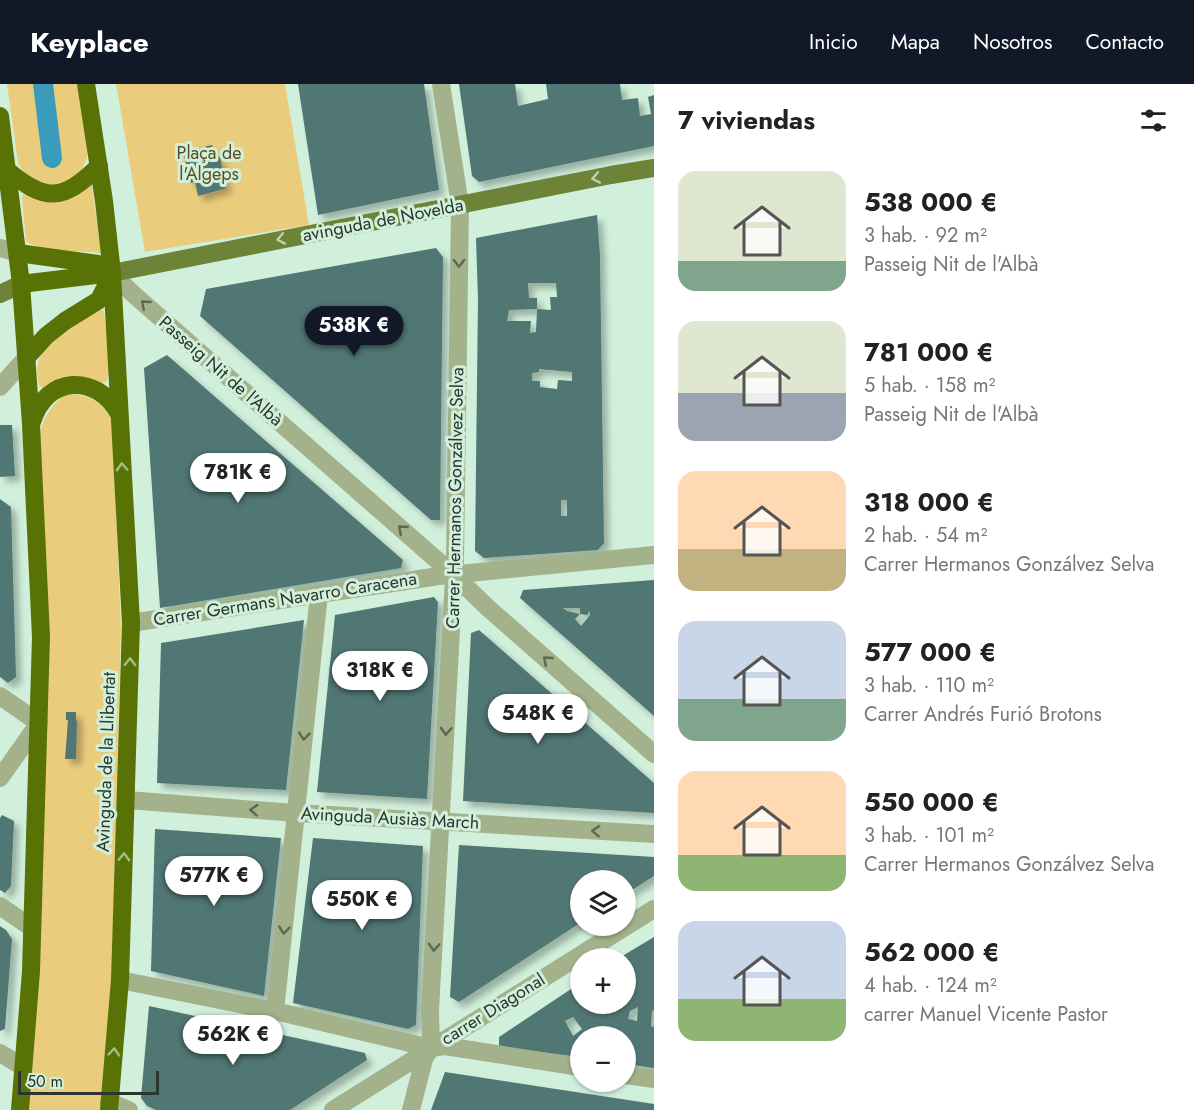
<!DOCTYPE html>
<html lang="es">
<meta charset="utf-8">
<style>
:root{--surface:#fff;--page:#f2f2f2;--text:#222;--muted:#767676;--accent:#111827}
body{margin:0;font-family:Jost,sans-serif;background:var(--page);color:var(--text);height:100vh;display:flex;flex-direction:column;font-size:22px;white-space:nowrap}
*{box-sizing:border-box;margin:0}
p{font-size:20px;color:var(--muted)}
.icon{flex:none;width:33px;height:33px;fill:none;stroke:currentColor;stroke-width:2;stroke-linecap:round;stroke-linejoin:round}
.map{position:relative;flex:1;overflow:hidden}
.side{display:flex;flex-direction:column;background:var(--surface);width:540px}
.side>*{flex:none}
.controls{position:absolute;left:570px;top:786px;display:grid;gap:12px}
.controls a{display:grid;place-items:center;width:66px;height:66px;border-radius:50%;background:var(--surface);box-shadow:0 2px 4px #0004;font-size:30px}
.scale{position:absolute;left:18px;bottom:15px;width:141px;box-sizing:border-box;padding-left:6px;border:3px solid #2a362e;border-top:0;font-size:16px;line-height:21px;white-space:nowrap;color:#2a362e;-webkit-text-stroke:4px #d1f0dc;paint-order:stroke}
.price{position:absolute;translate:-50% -51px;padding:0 14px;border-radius:21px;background:#fff;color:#222;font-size:20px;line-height:39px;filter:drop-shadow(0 2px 3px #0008)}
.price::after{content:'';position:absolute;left:50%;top:36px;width:18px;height:14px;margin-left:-9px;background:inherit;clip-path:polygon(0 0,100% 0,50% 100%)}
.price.current{background:var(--accent);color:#fff}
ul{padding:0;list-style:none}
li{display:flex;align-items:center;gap:18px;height:150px;padding:0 24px}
li span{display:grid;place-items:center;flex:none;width:168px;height:120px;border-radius:18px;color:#555}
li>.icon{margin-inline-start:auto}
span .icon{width:72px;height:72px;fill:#fffc;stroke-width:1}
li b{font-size:26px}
h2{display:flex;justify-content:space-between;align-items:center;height:72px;padding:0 24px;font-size:26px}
header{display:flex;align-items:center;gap:36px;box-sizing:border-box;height:84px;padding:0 30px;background:var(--accent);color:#fff}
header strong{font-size:28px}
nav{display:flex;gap:33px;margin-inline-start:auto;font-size:21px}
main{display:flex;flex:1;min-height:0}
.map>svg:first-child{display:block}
.green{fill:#eacd7c}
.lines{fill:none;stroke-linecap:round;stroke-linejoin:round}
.canal{stroke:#3a9bbb;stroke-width:20}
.building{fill:#517774;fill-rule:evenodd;filter:url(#shadow)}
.minor{stroke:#a4b28b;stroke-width:18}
.major{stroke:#6d8337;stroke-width:18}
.highway{stroke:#597205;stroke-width:18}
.oneway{stroke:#b8d5b3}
.oneway2{stroke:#5b6853}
.oneway3{stroke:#a1be86}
.labels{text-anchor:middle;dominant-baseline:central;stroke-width:6;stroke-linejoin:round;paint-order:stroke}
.park-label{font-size:18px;fill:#5b4d23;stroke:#d1f0dc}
.street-label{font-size:18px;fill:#2a362e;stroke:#d1f0dc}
</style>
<header>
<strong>Keyplace</strong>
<nav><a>Inicio</a><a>Mapa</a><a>Nosotros</a><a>Contacto</a></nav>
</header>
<main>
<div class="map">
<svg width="654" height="1026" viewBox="0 0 654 1026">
<defs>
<filter id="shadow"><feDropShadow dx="5.5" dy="5.5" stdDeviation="3" flood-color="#0004"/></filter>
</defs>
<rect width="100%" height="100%" fill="#d1f0dc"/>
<g class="green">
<path d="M7,0h71l10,68c-7,40 -52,47 -70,11z"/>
<polygon points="116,0 285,0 309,141 145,168"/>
<path d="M89,100l3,1 9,68c-18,-2 -63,-1 -75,-12l-4,-42 1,-5 6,1z"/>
<path d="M102,226l2,1c2,19 10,55 2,71 -9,3 -18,-5 -27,-5 -13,-1 -25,5 -36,11l-4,-2c-1,-7 -3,-17 -1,-23 7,-25 40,-48 64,-53z"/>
<path d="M66,310c24,1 37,6 46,29l9,204 -10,379 -10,104h-73l12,-678c5,-18 12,-27 26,-38z"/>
</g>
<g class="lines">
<polyline class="canal" points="43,0 52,74"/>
</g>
<g class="building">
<polygon points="298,0 424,0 439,106 318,131"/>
<polygon points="459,0 515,0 518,22 548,15 546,0 620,0 622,16 638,14 640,32 651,30 648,13 654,11 654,62 479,98 472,92"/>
<polygon points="212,61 215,74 220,73 226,103 224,105 198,112 195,98 191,99 183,68"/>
<path d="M597,131l3,41 4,287 -6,7 -114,8 -9,-7 3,-252 -2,-61zM528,199h28l1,14h-7l1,13 -14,-1 -1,23 -6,1 1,-12h-24l2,-11 28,-1v-11h-8zM539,285l33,3v9l-14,-1 -1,9 -17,-2v-6h-8v-8l7,-1zM561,416h6v16h-6z"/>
<polygon points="436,164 443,173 440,436 431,436 200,232 206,205"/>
<polygon points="167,271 403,476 401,484 160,524 144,284"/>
<polygon points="0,341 12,341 15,392 0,393"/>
<polygon points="0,415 11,423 16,593 8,599 0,593"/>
<path d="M654,496v136l-134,-118 3,-8zM563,524h17v6l7,1 3,-4v4l-9,11 -6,-7 5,-5 -13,-3z"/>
<polygon points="434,513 438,518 427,715 317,708 335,531"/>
<polygon points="304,536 286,706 157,699 161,559"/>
<polygon points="479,546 654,699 654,729 463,717 471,549"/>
<polygon points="66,628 76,628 76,636 77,637 76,675 65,675 68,636 66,636"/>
<polygon points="2,731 14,737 11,802 5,809 0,806 0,734"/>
<polygon points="155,745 281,754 264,912 151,887"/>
<polygon points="313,754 423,762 416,941 408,945 293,919"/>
<polygon points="459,761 654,773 654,792 626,810 626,796 580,796 580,839 459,918 450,913"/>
<polygon points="0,842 6,846 12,855 5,945 0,947"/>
<path d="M654,853v74l-2,-1 -1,16 3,1v41l-28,-4v-28h-46v21l-81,-10v-10l81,-54v21h46v-46h-7zM638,923l-1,14 -9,-2 2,-8zM573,933l9,12 -9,7 -8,-15z"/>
<polygon points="149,922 365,969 367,976 290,1026 156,1026 147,1022 141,1014"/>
<polygon points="445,988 654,1020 654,1026 431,1026"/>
</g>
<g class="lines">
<g class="minor">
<polyline points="0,164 18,169"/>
<polyline points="112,189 132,209 454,491 488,524 654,670"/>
<polyline points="0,303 27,273"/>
<polyline points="131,539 439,492 654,471"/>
<polyline points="0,612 39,639 0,694"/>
<polyline points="127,716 296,729 654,750"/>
<polyline points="0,822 32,844"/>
<polyline points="120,896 275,927 431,964 445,962 580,983"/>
<polyline points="275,927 319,510"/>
<polyline points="0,969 23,983"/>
<polyline points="626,991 654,995"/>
<polyline points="109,1018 129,1026"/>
<polyline points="333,1026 654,825"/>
<polyline points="411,1026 424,975 431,964 430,926 455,475 460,121 441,0"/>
</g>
<g class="major">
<polyline points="112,189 611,91 654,84"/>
<polyline points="0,210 21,200"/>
</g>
<g class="highway">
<polyline points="86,0 104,117 112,189 131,539 120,896 109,1026"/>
<polyline points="0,32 21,200 31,340 41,553 31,887 20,1026"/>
<path d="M7,86c39,33 56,31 92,-4"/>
<polyline points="18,169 98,180 112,189"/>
<polyline points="21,200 112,189"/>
<polyline points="27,273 46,252 65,237 99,216 112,190"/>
<path d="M32,338c14,-47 65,-49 87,-8"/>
</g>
</g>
<defs><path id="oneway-chevron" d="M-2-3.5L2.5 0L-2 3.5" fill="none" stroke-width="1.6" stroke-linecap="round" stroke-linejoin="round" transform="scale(1.5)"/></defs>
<g class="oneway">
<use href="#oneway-chevron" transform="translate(596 94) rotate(169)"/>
<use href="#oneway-chevron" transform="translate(281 155) rotate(169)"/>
</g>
<g class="oneway2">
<use href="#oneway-chevron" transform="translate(459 179) rotate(91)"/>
<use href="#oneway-chevron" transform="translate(145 220) rotate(-139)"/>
<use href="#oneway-chevron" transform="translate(402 445) rotate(-139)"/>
<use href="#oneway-chevron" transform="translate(547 576) rotate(-139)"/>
<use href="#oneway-chevron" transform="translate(446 647) rotate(93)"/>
<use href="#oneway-chevron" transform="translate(304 652) rotate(96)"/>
<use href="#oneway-chevron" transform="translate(254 726) rotate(-176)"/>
<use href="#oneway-chevron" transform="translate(596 747) rotate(-177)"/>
<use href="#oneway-chevron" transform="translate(284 846) rotate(96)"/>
<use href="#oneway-chevron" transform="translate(434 863) rotate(93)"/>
</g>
<g class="oneway3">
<use href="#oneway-chevron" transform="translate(122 383) rotate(-93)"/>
<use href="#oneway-chevron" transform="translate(130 578) rotate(-89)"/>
<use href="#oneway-chevron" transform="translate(124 773) rotate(-88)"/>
<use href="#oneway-chevron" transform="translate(114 968) rotate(-85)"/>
</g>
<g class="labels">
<g class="park-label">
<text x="209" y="69">Plaça de<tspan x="209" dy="21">l'Algeps</tspan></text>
</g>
<g class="street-label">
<text transform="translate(383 136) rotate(-11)">avinguda de Novelda</text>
<text transform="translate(221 287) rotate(41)">Passeig Nit de l'Albà</text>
<text transform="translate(455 414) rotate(-89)">Carrer Hermanos Gonzálvez Selva</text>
<text transform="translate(285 515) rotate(-9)">Carrer Germans Navarro Caracena</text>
<text transform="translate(106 678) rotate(-88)">Avinguda de la Llibertat</text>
<text transform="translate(390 734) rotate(3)">Avinguda Ausiàs March</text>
<text transform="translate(493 925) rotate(-32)">carrer Diagonal</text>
</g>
</g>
</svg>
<div class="controls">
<a><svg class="icon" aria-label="layers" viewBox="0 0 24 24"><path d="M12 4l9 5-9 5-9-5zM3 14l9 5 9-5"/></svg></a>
<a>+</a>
<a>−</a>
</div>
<div class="scale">50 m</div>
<b class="price current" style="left:354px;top:273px">538K €</b>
<b class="price" style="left:238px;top:420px">781K €</b>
<b class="price" style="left:380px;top:618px">318K €</b>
<b class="price" style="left:538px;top:661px">548K €</b>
<b class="price" style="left:214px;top:823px">577K €</b>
<b class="price" style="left:362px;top:847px">550K €</b>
<b class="price" style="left:233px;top:982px">562K €</b>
</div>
<section class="side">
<h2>7 viviendas<svg class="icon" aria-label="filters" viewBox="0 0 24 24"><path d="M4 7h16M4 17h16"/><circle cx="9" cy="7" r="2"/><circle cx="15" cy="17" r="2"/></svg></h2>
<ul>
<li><span style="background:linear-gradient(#dfe7d0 75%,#7fa58c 0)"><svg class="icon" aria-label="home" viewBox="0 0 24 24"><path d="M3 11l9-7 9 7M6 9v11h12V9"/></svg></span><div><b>538 000 €</b><p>3 hab. · 92 m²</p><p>Passeig Nit de l'Albà</p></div></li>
<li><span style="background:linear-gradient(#dfe7d0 60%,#9aa5b1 0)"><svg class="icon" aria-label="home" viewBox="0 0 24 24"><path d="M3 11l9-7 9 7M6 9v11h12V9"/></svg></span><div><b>781 000 €</b><p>5 hab. · 158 m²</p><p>Passeig Nit de l'Albà</p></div></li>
<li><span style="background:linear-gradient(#ffd9b3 65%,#c2b280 0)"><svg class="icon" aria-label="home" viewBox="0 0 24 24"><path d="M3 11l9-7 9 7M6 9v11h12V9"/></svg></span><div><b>318 000 €</b><p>2 hab. · 54 m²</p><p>Carrer Hermanos Gonzálvez Selva</p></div></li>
<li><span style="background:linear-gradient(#c9d6e8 65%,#7fa58c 0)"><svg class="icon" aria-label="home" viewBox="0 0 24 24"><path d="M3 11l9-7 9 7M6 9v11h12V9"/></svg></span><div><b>577 000 €</b><p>3 hab. · 110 m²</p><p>Carrer Andrés Furió Brotons</p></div></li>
<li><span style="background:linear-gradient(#ffd9b3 70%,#8fb573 0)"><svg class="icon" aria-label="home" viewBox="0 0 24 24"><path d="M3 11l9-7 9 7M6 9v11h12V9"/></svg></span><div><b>550 000 €</b><p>3 hab. · 101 m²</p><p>Carrer Hermanos Gonzálvez Selva</p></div></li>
<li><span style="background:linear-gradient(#c9d6e8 65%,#8fb573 0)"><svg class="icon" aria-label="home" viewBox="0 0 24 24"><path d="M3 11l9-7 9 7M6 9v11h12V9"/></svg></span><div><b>562 000 €</b><p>4 hab. · 124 m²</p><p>carrer Manuel Vicente Pastor</p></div></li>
</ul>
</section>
</main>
